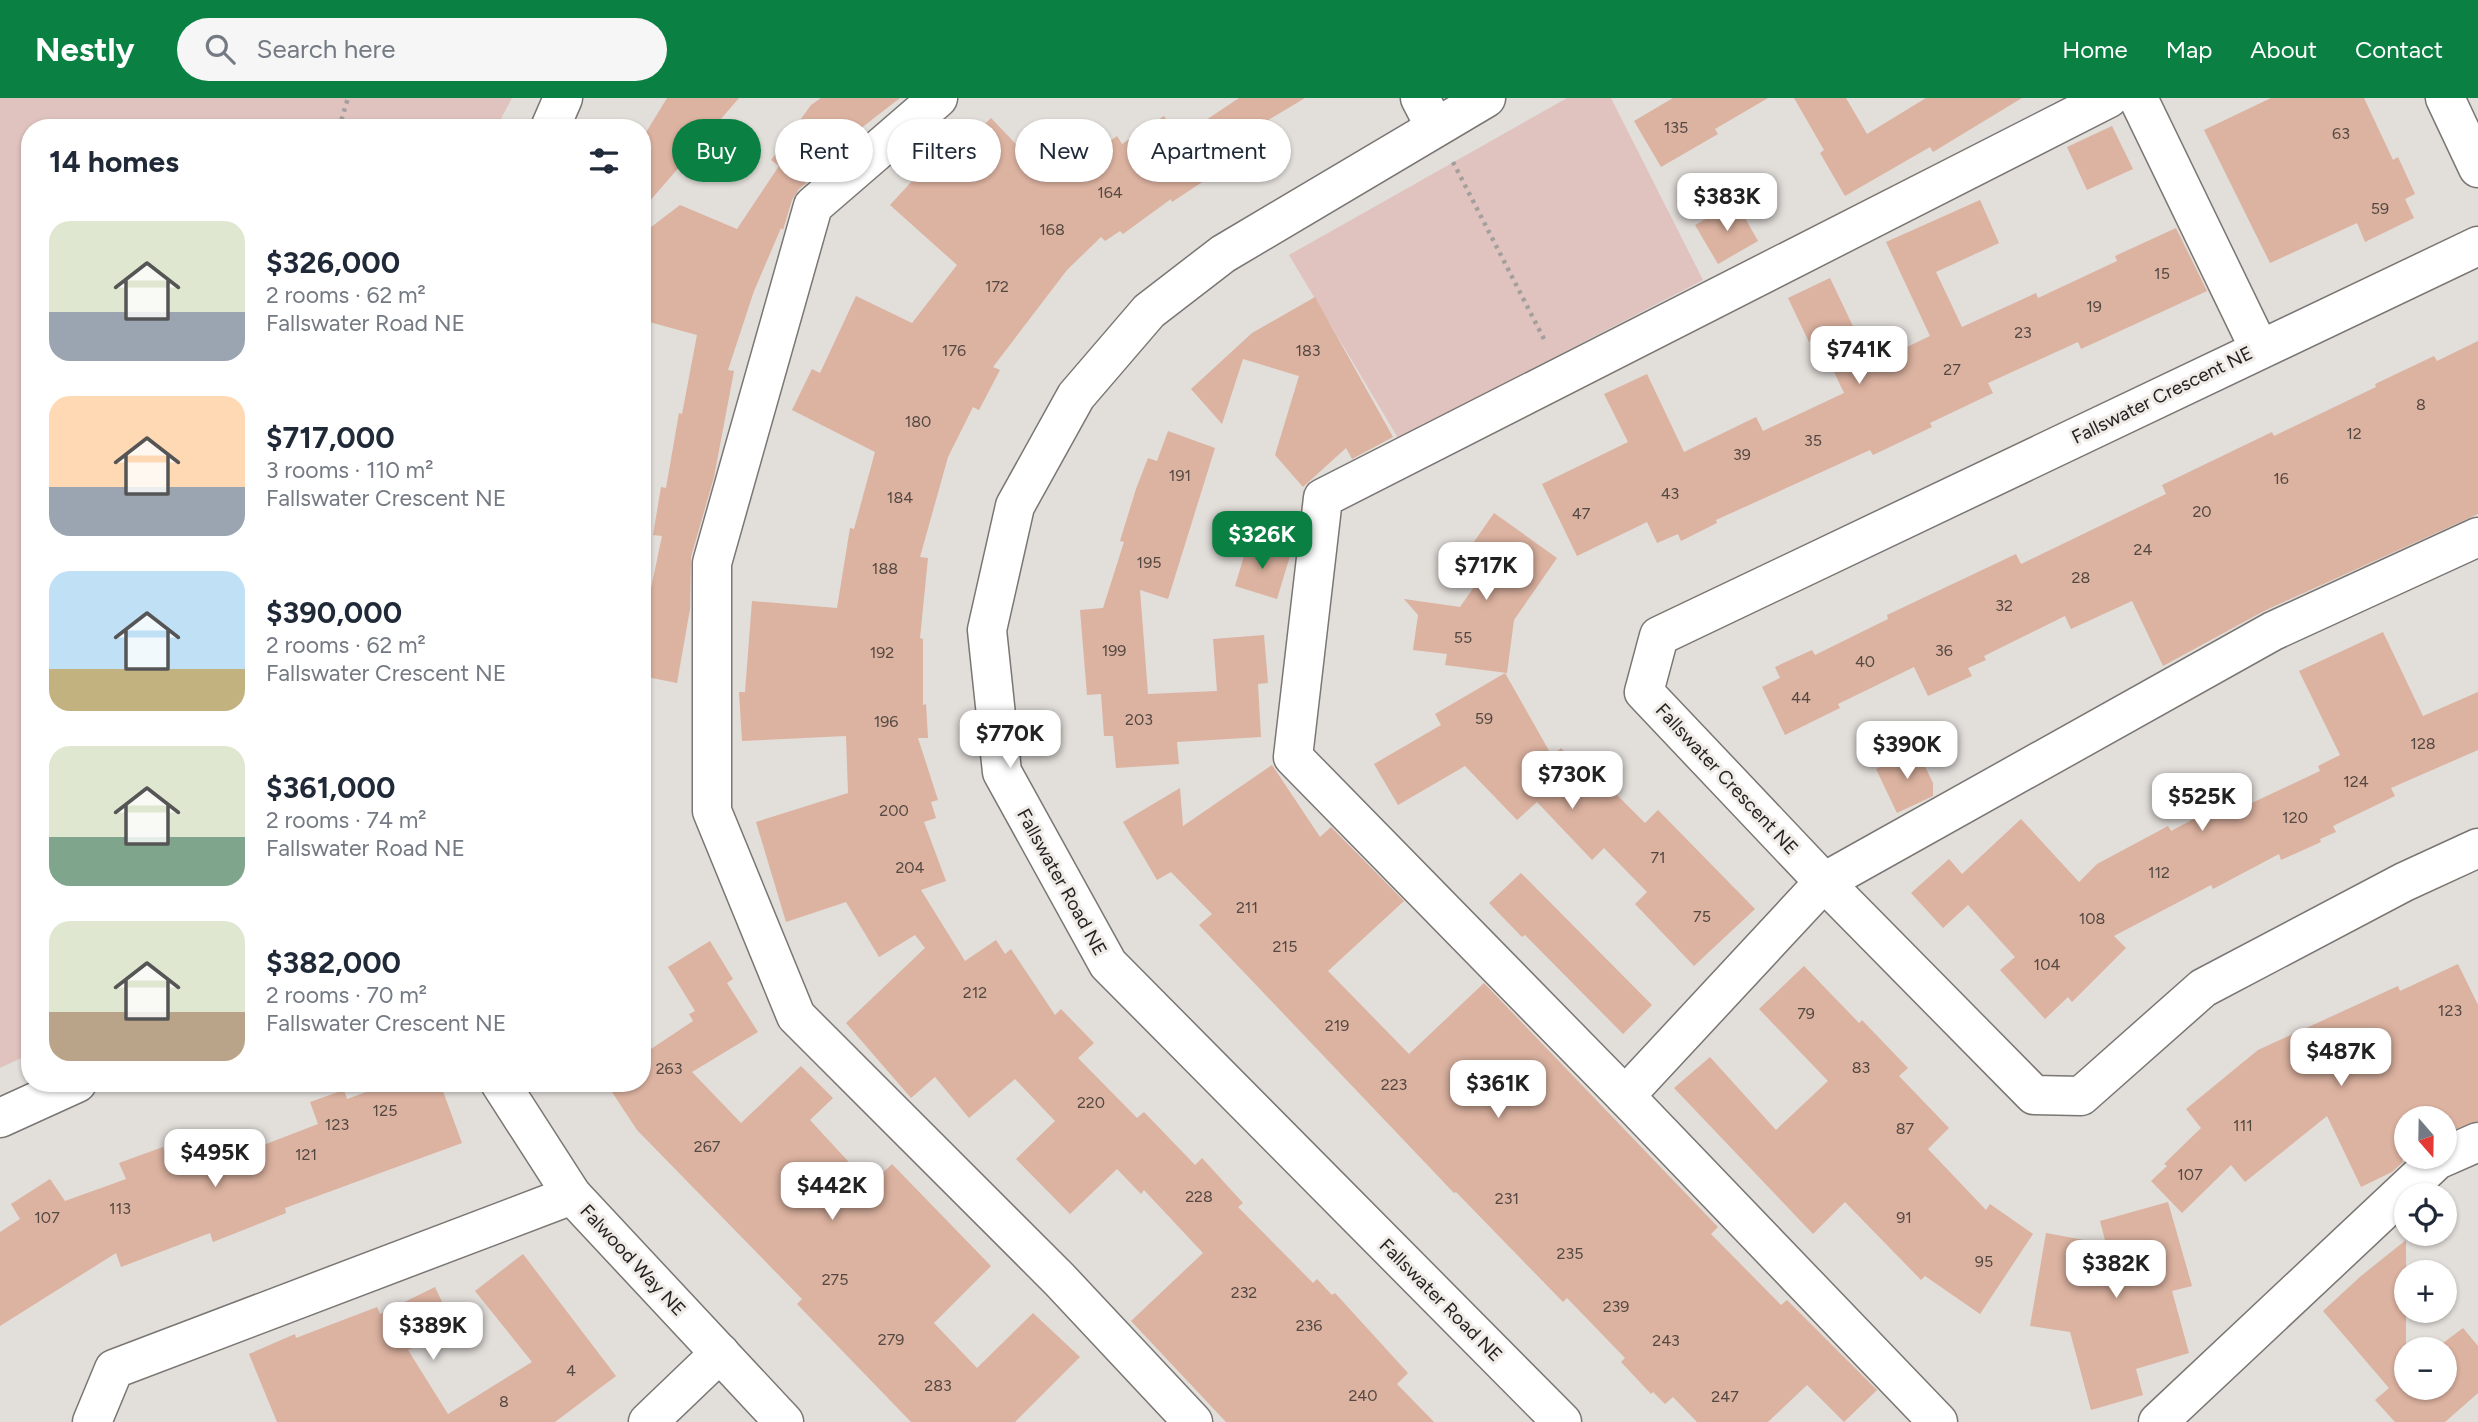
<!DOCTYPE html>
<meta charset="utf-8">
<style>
:root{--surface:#fff;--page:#f6f6f7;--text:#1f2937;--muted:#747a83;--accent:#0b8043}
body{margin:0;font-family:Figtree,sans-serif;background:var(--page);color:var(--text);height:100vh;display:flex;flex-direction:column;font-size:26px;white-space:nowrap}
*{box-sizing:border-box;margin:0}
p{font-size:23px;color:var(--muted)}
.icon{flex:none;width:38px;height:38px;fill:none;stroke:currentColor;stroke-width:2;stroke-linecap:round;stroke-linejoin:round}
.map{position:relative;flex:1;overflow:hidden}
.details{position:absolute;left:21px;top:21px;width:630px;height:973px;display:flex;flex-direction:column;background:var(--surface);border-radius:28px;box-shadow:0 2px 5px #0004}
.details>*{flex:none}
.guide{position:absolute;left:672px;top:21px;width:665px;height:63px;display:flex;gap:14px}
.needle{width:46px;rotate:160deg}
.fabs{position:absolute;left:2394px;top:1008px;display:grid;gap:14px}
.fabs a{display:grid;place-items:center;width:63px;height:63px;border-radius:50%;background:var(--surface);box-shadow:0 2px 5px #0004;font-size:35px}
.price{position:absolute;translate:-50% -60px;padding:0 16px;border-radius:14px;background:#fff;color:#222;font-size:23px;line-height:46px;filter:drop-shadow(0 2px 4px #0008)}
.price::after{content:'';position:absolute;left:50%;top:42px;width:21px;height:16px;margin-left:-10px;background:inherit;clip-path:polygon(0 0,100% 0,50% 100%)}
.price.selected{background:var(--accent);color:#fff}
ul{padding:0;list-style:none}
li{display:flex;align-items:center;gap:21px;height:175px;padding:0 28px}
li span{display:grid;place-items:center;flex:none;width:196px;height:140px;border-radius:21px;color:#555}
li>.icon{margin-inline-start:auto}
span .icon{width:84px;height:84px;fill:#fffc;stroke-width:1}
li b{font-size:30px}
h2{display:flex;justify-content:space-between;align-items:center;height:84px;padding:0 28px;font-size:30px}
.chip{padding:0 24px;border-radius:32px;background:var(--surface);box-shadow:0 2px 5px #0004;font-size:24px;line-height:63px}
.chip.selected{background:var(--accent);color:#fff}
header{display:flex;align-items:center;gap:42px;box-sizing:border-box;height:98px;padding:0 35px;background:var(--accent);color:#fff}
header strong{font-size:33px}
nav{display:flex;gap:38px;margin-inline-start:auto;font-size:24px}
.search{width:490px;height:63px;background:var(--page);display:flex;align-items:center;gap:18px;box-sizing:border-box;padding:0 24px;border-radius:38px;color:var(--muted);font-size:26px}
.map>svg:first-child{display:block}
.green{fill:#e0c3bf}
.building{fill:#dcb2a0}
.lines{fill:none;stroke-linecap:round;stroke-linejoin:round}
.minor-casing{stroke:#7a7673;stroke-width:41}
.path{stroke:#a29f9c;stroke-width:4.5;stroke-dasharray:3.5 5;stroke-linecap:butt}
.minor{stroke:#fff;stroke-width:38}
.labels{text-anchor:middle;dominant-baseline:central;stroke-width:6;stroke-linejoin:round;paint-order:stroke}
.number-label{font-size:16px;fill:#534842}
.street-label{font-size:19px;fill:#252422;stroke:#efebe7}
</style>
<header>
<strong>Nestly</strong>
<div class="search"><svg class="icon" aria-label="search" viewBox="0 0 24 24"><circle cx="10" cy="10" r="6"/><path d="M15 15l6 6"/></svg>Search here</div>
<nav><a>Home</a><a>Map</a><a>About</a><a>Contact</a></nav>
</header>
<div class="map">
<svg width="2478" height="1324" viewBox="0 0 2478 1324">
<rect width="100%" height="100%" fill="#e2deda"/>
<g class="green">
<polygon points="0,0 512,0 496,30 30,30 30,956 0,970"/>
<polygon points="1567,0 1611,0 1703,182 1398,340 1289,157"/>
</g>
<g class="building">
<polygon points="667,0 739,0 642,112 642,41"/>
<polygon points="821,0 900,0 847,41 828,66 799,91 792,102 783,132 781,130 754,193 728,272 734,273 714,379 691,459 690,511 677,585 642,578 642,552 647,525 644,524 662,438 653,437 661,389 666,390 679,315 682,316 697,237 642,222 642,136 680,107 737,131 779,68 771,62 811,7"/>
<polygon points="1239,0 1305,0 1215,54 1225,69 1172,104 1171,101 1123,136 1120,133 1105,143 1101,139 1067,172 993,269 1000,272 979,312 973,309 948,359 920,459 928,460 920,540 923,541 923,607 926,606 928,640 918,640 938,702 931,704 936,720 924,724 946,783 921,792 965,863 996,842 1005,856 1011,851 1055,917 1061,911 1094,945 1078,960 1137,1020 1144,1014 1195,1067 1202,1060 1243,1105 1238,1109 1313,1185 1317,1181 1332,1197 1335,1195 1408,1275 1397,1286 1434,1324 1226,1324 1131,1223 1203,1155 1144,1092 1141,1096 1117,1071 1070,1116 1016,1061 1055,1023 1015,981 969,1020 935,979 911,1000 846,925 925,850 915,837 879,859 846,804 786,824 756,724 848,695 846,638 742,643 739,594 745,594 752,503 837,510 850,430 854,431 875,354 792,312 812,271 820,275 856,198 912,225 957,167 890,107 925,69 932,76 991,20 1052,84 1117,38 1122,46 1164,18 1179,40"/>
<polygon points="1673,0 1768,0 1715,31 1718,36 1661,69 1634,23"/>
<polygon points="1794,0 1846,0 1867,36 1926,0 2022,0 1933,54 1930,49 1845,98 1820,55 1824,52"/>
<polygon points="2271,0 2364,0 2393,62 2398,59 2415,96 2405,101 2414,120 2365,144 2357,125 2270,165 2204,32"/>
<polygon points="2112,28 2133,71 2087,92 2067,49"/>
<polygon points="1980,102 1999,145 1936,174 1962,229 2036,195 2038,200 2117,163 2115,158 2176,130 2207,193 2081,251 2078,244 1988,285 1993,295 1930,325 1932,329 1873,357 1870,352 1716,422 1717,425 1681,443 1678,436 1657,445 1647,424 1577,458 1542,386 1628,344 1604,296 1647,276 1684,354 1756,319 1763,333 1844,295 1818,240 1809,244 1788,200 1830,180 1871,266 1930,238 1886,144"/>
<polygon points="1736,104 1758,143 1718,166 1695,127"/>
<polygon points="1315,199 1393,339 1352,361 1346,350 1303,389 1275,357 1299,278 1243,261 1222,326 1191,291 1252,235"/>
<polygon points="2478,243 2478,416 2264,513 2163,568 2132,503 2071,531 2065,518 1984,558 1986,562 1968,570 1972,578 1928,598 1914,569 1838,606 1840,610 1785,637 1762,589 1780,580 1775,569 1812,552 1815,557 1888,521 1887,517 2016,456 2021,466 2166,396 2162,387 2272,334 2274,338 2376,289 2375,286 2434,258 2437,263"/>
<polygon points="1168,333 1215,350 1168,501 1140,492 1148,596 1217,593 1213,541 1264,537 1268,585 1258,586 1261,639 1177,644 1179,666 1116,670 1113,638 1104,638 1101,596 1087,597 1080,512 1103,510 1124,444 1120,443 1136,391 1148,360 1157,363"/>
<polygon points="1494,415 1557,460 1514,522 1507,575 1445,567 1447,556 1413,552 1418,517 1404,501 1460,509 1490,466 1469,451"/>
<polygon points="1248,445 1290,458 1277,501 1235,488"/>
<polygon points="2383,534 2423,618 2478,594 2478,652 2391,690 2395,698 2333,728 2336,734 2320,741 2321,744 2281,762 2279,756 2213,791 2211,787 2114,838 2126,850 2072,904 2068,899 2045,921 2000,872 2015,859 1968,807 1943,830 1911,795 1949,761 1962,776 2021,721 2079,784 2097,766 2168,728 2171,733 2235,699 2241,710 2320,673 2318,668 2340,657 2299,573"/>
<polygon points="1505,575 1552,658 1561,650 1590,680 1595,675 1645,725 1658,712 1755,811 1694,868 1635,806 1647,794 1604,750 1592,762 1537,704 1517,722 1465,668 1398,707 1374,666 1441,627 1435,616"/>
<polygon points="1917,652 1933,685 1933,698 1897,715 1876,671"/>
<polygon points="1272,667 1320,739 1331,729 1404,803 1328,873 1409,956 1484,885 1718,1129 1711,1136 1781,1207 1787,1202 1877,1292 1844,1324 1807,1287 1768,1324 1697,1324 1673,1299 1665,1306 1653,1294 1651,1296 1621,1264 1625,1260 1567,1200 1563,1204 1456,1094 1454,1095 1199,827 1212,816 1171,774 1157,782 1123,724 1180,690 1183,728"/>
<polygon points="1521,775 1652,907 1623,936 1525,837 1522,839 1489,805"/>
<polygon points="710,843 733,881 727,885 758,934 692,974 741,1025 801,968 833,1000 810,1022 870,1087 892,1066 991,1168 934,1225 977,1270 1033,1215 1080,1259 1015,1324 911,1324 797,1206 802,1201 637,1032 606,985 642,985 642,957 693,923 689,916 695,913 668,869"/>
<polygon points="2458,866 2478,907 2478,1023 2445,1035 2445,1020 2406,1020 2406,1059 2409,1059 2402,1062 2403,1064 2392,1074 2361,1089 2327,1018 2245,1084 2231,1067 2182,1115 2151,1083 2167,1068 2164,1066 2201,1030 2186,1011 2258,952 2398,888 2400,893"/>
<polygon points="1804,868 1859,925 1862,922 1908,970 1899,978 1949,1030 1928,1051 1986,1112 1990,1106 2033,1136 1980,1216 1925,1178 1921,1182 1845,1104 1813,1136 1674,990 1710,959 1776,1032 1828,983 1759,911"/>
<polygon points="391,985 440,985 462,1045 285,1110 286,1115 213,1144 210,1135 121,1169 116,1155 0,1228 0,1134 20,1121 11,1106 50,1081 65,1103 126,1081 119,1065 163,1049 166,1057 220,1036 226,1053 258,1041 261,1048 318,1026 310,1004 344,992 347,1001"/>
<polygon points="2168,1104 2192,1188 2172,1193 2189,1255 2136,1271 2143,1297 2091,1312 2070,1234 2030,1228 2046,1135 2106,1146 2100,1123"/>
<polygon points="2406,1142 2406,1290 2445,1290 2445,1251 2435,1251 2463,1230 2478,1248 2478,1295 2445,1324 2395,1324 2375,1302 2389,1290 2323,1213 2361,1178"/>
<polygon points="523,1156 616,1278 555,1324 277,1324 249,1256 295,1236 296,1240 377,1209 380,1216 435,1189 454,1229 408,1252 448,1316 532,1264 475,1193"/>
</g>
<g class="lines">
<g class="minor-casing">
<g id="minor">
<polyline points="938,0 813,108 712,465 712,713 796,918 1059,1181 1193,1324"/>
<polyline points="1420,0 1435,29"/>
<polyline points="1486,0 1223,156 1149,213 1076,298 1015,408 987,532 1002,674 1108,866 1562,1324"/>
<polyline points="2138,0 2259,250"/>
<polyline points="2445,0 2478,70"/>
<polyline points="550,30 563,0"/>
<polyline points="2478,148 1659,538 1644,594 1824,784 2034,997 2081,998 2203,890 2404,784 2478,750"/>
<polyline points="500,985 572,1097 784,1324"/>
<polyline points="1625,998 1824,784 2273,533 2478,439"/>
<polyline points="0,1020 77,985"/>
<polyline points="92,1324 114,1271 572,1097"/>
<polyline points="648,1324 720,1255"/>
<polyline points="1938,1324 1625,998 1293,659 1323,400 2109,0"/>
<polyline points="2158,1324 2437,1062 2478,1044"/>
</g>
</g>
<g class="path">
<polyline points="339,30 348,0"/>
<polyline points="1453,64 1545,243"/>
</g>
<use href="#minor" class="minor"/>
</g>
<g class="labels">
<g class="number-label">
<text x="1676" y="29">135</text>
<text x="2341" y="35">63</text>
<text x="1110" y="94">164</text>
<text x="2380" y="110">59</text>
<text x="1052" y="131">168</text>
<text x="2162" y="175">15</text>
<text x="997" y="188">172</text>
<text x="2094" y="208">19</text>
<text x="2023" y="234">23</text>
<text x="954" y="252">176</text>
<text x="1308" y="252">183</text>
<text x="1952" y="271">27</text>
<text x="2421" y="306">8</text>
<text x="918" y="323">180</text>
<text x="2354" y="335">12</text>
<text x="1813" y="342">35</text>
<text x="1742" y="356">39</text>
<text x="1180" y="377">191</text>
<text x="2281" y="380">16</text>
<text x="1670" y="395">43</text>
<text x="900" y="399">184</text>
<text x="2202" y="413">20</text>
<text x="1581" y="415">47</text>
<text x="2143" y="451">24</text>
<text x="1149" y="464">195</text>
<text x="885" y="470">188</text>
<text x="2081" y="479">28</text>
<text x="2004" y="507">32</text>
<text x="1463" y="539">55</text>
<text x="1114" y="552">199</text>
<text x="1944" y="552">36</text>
<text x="882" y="554">192</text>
<text x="1865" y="563">40</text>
<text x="1801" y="599">44</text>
<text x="1484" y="620">59</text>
<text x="1139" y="621">203</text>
<text x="886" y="623">196</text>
<text x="2423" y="645">128</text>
<text x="2356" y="683">124</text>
<text x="894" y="712">200</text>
<text x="2295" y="719">120</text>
<text x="1658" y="759">71</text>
<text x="910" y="769">204</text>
<text x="2159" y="774">112</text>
<text x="1247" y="809">211</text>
<text x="1702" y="818">75</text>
<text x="2092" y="820">108</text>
<text x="1285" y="848">215</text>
<text x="2047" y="866">104</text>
<text x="975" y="894">212</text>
<text x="2450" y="912">123</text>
<text x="1806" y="915">79</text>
<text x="1337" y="927">219</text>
<text x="1861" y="969">83</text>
<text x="669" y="970">263</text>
<text x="1394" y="986">223</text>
<text x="1091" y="1004">220</text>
<text x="385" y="1012">125</text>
<text x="337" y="1026">123</text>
<text x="2243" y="1027">111</text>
<text x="1905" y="1030">87</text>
<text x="707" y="1048">267</text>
<text x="306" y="1056">121</text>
<text x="2190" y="1076">107</text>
<text x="1199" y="1098">228</text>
<text x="1507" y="1100">231</text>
<text x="120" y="1110">113</text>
<text x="47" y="1119">107</text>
<text x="1904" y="1119">91</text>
<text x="1570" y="1155">235</text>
<text x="1984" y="1163">95</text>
<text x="835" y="1181">275</text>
<text x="1244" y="1194">232</text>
<text x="1616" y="1208">239</text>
<text x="1309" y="1227">236</text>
<text x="891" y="1241">279</text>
<text x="1666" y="1242">243</text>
<text x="571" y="1272">4</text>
<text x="938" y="1287">283</text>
<text x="1363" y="1297">240</text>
<text x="1725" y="1298">247</text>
<text x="504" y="1303">8</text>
</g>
<g class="street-label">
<text transform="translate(2162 297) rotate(-26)">Fallswater Crescent NE</text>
<text transform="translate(1727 681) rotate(47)">Fallswater Crescent NE</text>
<text transform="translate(1062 784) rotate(61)">Fallswater Road NE</text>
<text transform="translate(633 1162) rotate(47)">Falwood Way NE</text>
<text transform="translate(1441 1202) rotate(45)">Fallswater Road NE</text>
</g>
</g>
</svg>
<div class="fabs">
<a><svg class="needle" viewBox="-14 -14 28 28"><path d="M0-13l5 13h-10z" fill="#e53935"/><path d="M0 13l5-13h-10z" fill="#747a83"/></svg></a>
<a><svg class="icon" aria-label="locate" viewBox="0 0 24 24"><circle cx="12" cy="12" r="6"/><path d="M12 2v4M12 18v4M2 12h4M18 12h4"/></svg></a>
<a>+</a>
<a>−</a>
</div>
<b class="price" style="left:1727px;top:135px">$383K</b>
<b class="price" style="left:1859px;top:288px">$741K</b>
<b class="price selected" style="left:1262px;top:473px">$326K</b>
<b class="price" style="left:1486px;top:504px">$717K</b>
<b class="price" style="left:1010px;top:672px">$770K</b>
<b class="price" style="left:1907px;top:683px">$390K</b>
<b class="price" style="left:1572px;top:713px">$730K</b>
<b class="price" style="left:2202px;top:735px">$525K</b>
<b class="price" style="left:2341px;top:990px">$487K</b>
<b class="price" style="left:1498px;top:1022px">$361K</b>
<b class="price" style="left:215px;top:1091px">$495K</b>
<b class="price" style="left:832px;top:1124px">$442K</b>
<b class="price" style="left:2116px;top:1202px">$382K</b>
<b class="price" style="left:433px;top:1264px">$389K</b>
<div class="guide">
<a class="chip selected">Buy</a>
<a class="chip">Rent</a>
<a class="chip">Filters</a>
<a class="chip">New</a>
<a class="chip">Apartment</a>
</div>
<section class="details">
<h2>14 homes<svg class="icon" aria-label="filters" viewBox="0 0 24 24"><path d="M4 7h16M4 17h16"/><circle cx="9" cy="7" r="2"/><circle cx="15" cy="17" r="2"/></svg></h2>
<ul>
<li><span style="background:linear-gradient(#dfe7d0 65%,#9aa5b1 0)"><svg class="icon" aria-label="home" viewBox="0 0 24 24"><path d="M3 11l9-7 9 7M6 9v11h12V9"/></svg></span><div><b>$326,000</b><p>2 rooms · 62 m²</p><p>Fallswater Road NE</p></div></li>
<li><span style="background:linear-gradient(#ffd9b3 65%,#9aa5b1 0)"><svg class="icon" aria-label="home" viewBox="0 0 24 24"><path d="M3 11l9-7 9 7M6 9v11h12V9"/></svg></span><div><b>$717,000</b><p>3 rooms · 110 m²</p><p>Fallswater Crescent NE</p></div></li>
<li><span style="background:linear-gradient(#bfe0f5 70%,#c2b280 0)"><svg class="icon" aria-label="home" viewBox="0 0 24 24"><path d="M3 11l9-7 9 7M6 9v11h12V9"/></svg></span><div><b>$390,000</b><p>2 rooms · 62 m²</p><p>Fallswater Crescent NE</p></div></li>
<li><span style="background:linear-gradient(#dfe7d0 65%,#7fa58c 0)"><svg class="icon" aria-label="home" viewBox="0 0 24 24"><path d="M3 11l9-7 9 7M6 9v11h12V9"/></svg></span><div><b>$361,000</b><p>2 rooms · 74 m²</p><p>Fallswater Road NE</p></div></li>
<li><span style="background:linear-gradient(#dfe7d0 65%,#b9a48a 0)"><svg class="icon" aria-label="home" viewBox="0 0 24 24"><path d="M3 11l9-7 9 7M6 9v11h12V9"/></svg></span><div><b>$382,000</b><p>2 rooms · 70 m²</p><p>Fallswater Crescent NE</p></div></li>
</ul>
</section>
</div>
